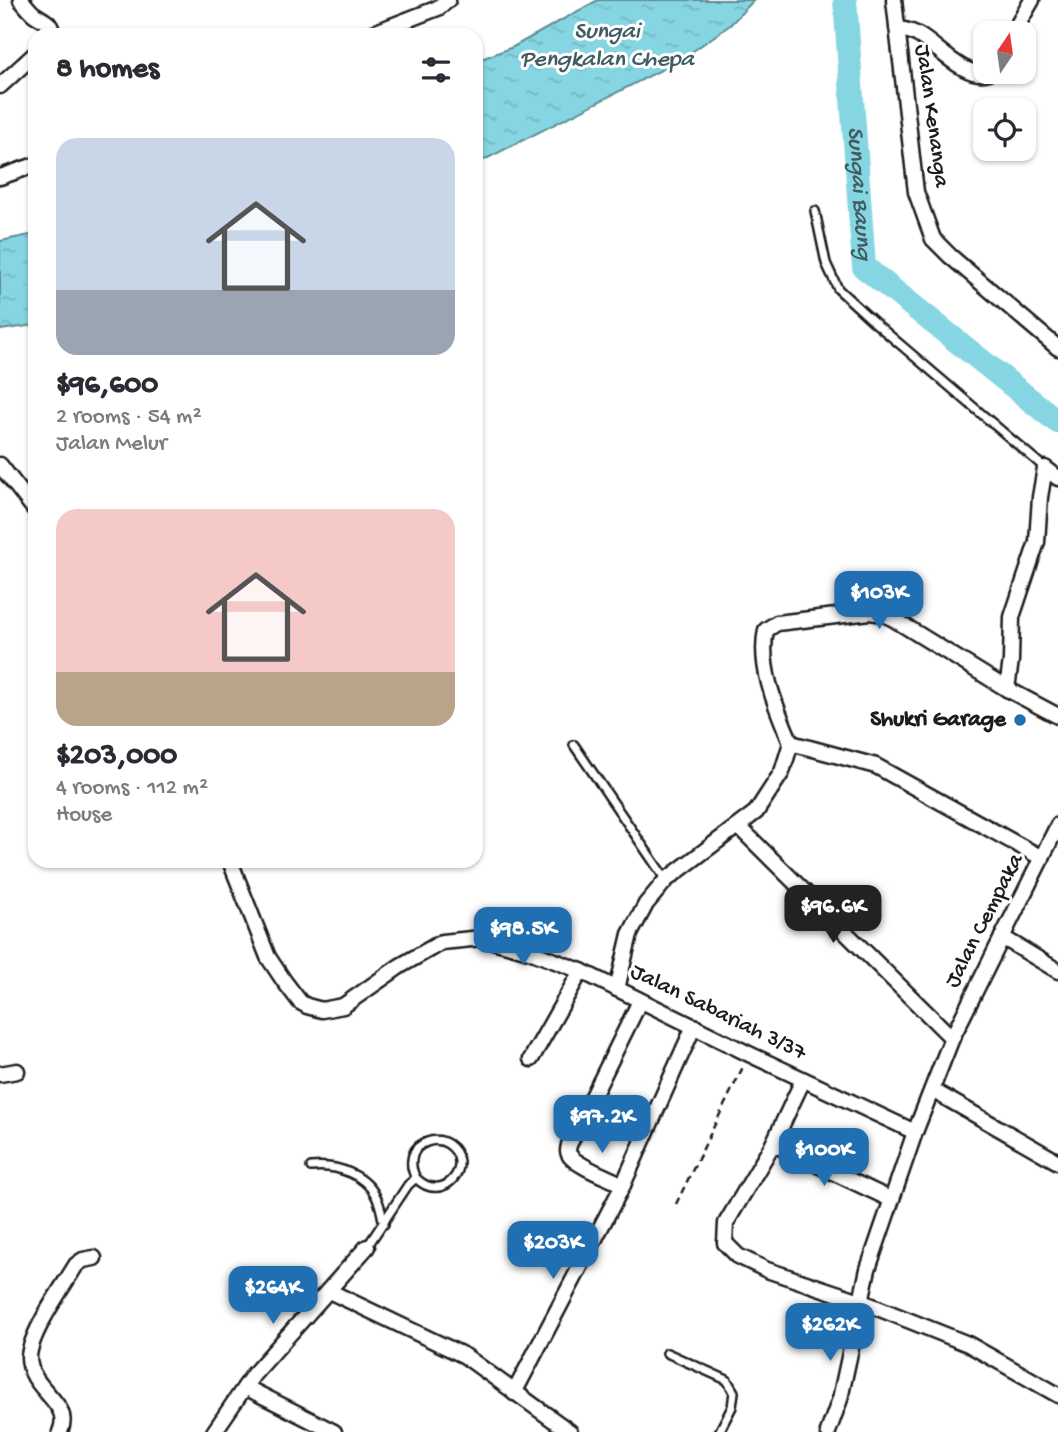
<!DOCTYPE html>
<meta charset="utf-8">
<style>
:root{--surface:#fff;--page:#f2f2f3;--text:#2b2b33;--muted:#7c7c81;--accent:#1f6fb2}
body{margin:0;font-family:"Gochi Hand",sans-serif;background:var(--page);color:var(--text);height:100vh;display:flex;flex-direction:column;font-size:26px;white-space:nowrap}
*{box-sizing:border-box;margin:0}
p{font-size:23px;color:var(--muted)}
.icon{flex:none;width:38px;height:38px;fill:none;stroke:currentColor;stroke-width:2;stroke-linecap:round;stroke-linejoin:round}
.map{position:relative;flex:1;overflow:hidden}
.details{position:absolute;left:28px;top:28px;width:455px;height:840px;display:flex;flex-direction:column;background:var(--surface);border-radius:21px;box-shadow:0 2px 5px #0004}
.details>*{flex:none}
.needle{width:46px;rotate:13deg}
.tools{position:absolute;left:973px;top:21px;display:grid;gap:14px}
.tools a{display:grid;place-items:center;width:63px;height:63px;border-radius:14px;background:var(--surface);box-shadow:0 2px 5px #0004;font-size:35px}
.price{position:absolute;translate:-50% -60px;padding:0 16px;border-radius:14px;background:var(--accent);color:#fff;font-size:23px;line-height:46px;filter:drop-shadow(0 2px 4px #0008)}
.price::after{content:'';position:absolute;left:50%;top:42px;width:21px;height:16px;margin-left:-10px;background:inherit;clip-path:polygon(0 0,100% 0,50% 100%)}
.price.current{background:#222;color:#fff}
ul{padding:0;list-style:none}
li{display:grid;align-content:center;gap:14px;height:371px;padding:0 28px}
li span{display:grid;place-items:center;height:217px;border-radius:21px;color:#555}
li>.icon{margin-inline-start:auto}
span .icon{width:126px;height:126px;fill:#fffc;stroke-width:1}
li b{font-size:30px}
h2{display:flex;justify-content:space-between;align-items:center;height:84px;padding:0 28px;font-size:30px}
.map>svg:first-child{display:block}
.water{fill:url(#water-ripples);stroke:#5c8b93;stroke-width:2}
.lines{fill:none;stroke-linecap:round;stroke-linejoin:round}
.river{stroke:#86d5e2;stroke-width:24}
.service-casing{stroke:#1c1c1c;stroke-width:12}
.minor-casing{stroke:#1c1c1c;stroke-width:19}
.path{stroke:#1c1c1c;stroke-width:2.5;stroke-dasharray:7 5;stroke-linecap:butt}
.service{stroke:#fff;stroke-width:7}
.minor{stroke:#fff;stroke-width:14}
.poi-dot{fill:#1f6fb2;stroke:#fff;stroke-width:2.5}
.labels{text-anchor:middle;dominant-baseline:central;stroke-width:6;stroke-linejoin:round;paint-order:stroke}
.street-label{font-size:23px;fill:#1c1c1c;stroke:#fff}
.poi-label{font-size:23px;font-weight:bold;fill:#1c1c1c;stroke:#fff;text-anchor:end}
.water-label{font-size:24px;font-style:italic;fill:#415d61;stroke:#fff}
</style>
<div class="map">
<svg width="1058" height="1432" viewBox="0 0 1058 1432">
<defs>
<pattern id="water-ripples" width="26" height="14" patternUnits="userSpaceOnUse" patternTransform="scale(1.75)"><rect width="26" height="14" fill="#86d5e2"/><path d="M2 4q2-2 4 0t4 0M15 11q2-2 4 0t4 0" fill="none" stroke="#73b6c1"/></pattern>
</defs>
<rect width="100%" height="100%" fill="#fff"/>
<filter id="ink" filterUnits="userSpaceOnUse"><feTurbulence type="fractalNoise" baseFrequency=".0143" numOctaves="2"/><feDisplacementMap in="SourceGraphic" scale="14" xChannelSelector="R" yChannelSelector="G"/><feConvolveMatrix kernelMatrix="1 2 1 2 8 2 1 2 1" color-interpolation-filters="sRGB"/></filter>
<g filter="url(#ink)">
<g class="water">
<polygon points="598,0 754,0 730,25 679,61 476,164 476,61 513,47"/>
<polygon points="35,234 35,325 0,330 0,241"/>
</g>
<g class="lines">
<path class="river" id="s1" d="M845,0l19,267 194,155"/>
<g class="service-casing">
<g id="service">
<polyline points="815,211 826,263 838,289 874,322 1045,468"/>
<polyline points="574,745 666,880"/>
<path d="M311,1167c26,-3 57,8 67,34 3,7 4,16 6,23"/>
<path d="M367,1247l41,-62 8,-7c-8,-14 -5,-31 11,-36 8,-3 15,-2 21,2 29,20 -5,62 -32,34"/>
<polyline points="667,1353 727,1380 734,1392 732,1407 719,1432"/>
</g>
</g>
<g class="minor-casing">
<g id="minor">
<path d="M21,0c4,4 8,10 13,14 9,7 18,7 18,21"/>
<polyline points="894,0 916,192 933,239 950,256 1058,348"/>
<path d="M897,28c7,2 15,3 21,7 20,11 47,45 71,37"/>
<polyline points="1013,33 1032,0"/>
<polyline points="368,35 438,8 448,0"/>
<polyline points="0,86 35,54"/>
<polyline points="0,177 35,165"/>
<polyline points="0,465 35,510"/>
<polyline points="1007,689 1011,660 1012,617 1037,542 1040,497 1045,468 1058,478"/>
<path d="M791,743c-14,-34 -33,-75 -25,-113l11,-7 93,-11 14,2 8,4 115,71 51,27"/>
<polyline points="791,743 876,766 1042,858"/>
<polyline points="739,827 952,1038"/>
<polyline points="230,861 268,957 284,981 300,1002 307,1006 322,1010 343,1006 400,966 442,942 482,938 529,951 581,971 749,1054 915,1132"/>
<polyline points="1002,937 1058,971"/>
<polyline points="617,989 630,934 646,904 666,880 756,812 782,772 791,743"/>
<path d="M640,1001l-71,144c-1,5 -2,7 1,11 9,11 40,22 53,29l71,-159"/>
<polyline points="531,1059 581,971"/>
<polyline points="0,1074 17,1071"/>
<polyline points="803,1080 773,1144 726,1223 725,1243 738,1256 767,1270 860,1301 968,1344 1058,1395"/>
<polyline points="932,1090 1058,1162"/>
<polyline points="773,1144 890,1199"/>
<polyline points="329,1291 465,1356 570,1432"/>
<polyline points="245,1387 334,1432"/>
<polyline points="514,1393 623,1185"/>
<path d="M60,1432c14,-30 -31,-41 -31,-75 1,-24 34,-70 47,-92l7,-5 11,-2"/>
<polyline points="214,1432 253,1375 367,1247"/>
<polyline points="828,1432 840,1399 868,1269 915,1132 952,1038 1058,825"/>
</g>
</g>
<polyline class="path" points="676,1204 743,1067"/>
<use href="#service" class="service"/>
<use href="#minor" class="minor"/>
</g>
</g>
<circle class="poi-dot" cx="1020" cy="720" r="7"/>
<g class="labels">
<g class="street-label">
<text transform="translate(931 116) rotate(82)">Jalan Kenanga</text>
<text transform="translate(985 921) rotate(-63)">Jalan Cempaka</text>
<text transform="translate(718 1013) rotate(26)">Jalan Sabariah 3/37</text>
</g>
<g class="poi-label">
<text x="1006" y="720">Shukri Garage</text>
</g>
<g class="water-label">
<text x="607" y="32">Sungai<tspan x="607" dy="28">Pengkalan Chepa</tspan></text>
<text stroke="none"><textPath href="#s1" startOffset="194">Sungai Baung</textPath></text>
</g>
</g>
</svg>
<div class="tools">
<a><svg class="needle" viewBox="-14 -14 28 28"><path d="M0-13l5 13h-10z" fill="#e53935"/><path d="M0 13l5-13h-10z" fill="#7c7c81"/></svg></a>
<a><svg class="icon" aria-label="locate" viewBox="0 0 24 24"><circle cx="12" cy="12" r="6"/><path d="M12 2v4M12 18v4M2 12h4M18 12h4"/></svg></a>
</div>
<b class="price" style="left:879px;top:631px">$103K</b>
<b class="price current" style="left:833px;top:945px">$96.6K</b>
<b class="price" style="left:523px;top:967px">$98.5K</b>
<b class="price" style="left:602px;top:1155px">$97.2K</b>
<b class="price" style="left:824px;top:1188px">$100K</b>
<b class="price" style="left:553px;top:1281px">$203K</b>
<b class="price" style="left:273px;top:1326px">$264K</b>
<b class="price" style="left:830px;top:1363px">$262K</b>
<section class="details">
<h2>8 homes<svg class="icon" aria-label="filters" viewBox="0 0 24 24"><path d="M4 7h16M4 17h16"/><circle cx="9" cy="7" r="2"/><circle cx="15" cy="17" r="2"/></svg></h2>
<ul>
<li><span style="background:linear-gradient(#c9d6e8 70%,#9aa5b1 0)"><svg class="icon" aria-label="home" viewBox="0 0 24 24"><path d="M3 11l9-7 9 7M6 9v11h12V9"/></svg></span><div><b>$96,600</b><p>2 rooms · 54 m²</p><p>Jalan Melur</p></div></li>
<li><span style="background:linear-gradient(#f6c9c9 75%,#b9a48a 0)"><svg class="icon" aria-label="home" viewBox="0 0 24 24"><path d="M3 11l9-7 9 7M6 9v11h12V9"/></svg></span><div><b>$203,000</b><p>4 rooms · 112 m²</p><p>House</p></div></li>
</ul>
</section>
</div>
